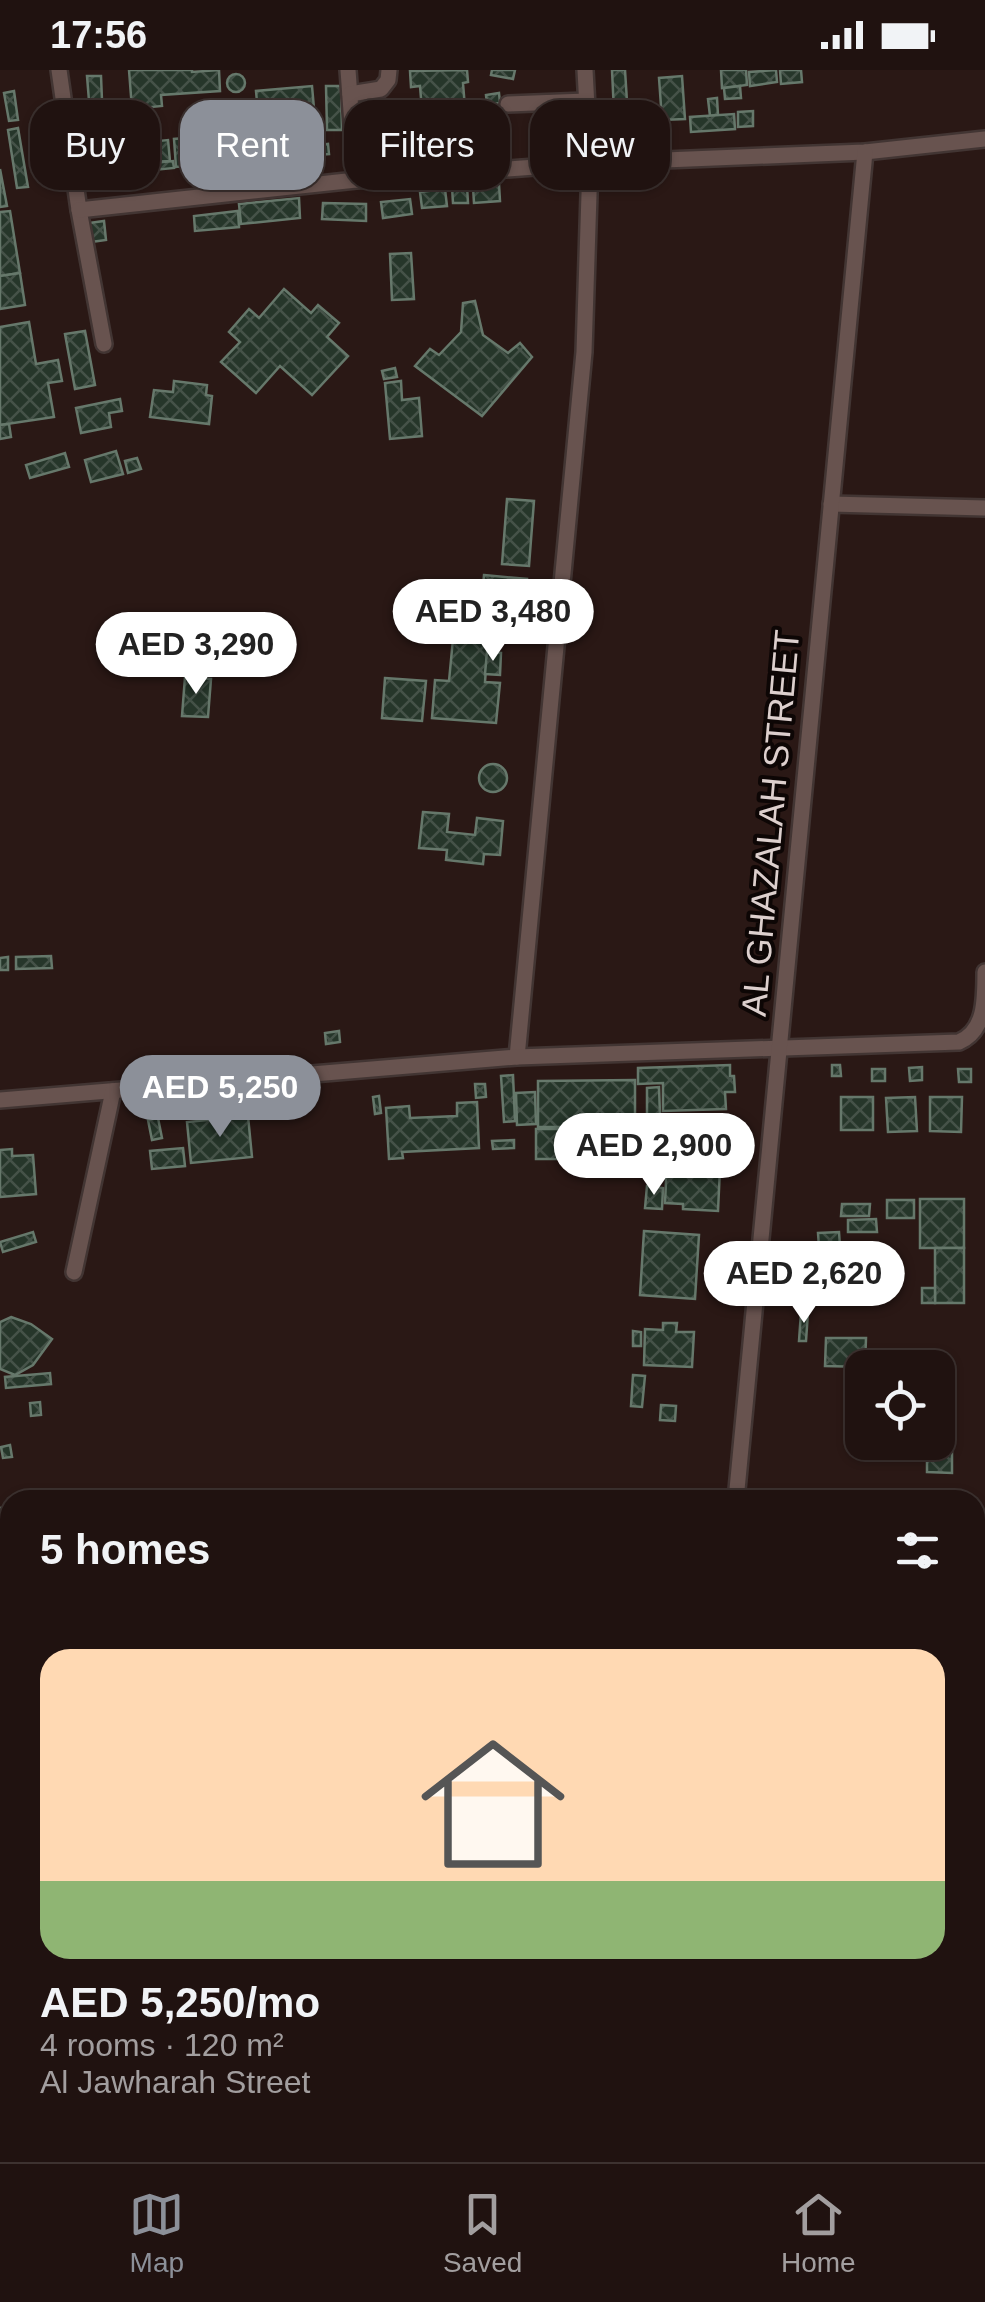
<!DOCTYPE html>
<meta charset="utf-8">
<style>
:root{--surface:#201210;--page:#2d201e;--text:#f1f3f6;--muted:#a29e9f;--line:#3d3230;--accent:#8c9099}
body{margin:0;font-family:Helvetica,sans-serif;background:var(--page);color:var(--text);height:100vh;display:flex;flex-direction:column;font-size:38px;white-space:nowrap}
*{box-sizing:border-box;margin:0}
p{font-size:32px;color:var(--muted)}
.icon{flex:none;width:55px;height:55px;fill:none;stroke:currentColor;stroke-width:2;stroke-linecap:round;stroke-linejoin:round}
.map{position:relative;flex:1;overflow:hidden}
.details{position:absolute;left:0px;top:1420px;width:985px;height:672px;display:flex;flex-direction:column;background:var(--surface);border-radius:30px 30px 0 0;box-shadow:0 2px 8px #0004,0 0 0 2px var(--line)}
.details>*{flex:none}
.guide{position:absolute;left:30px;top:30px;width:925px;height:90px;display:flex;gap:20px}
.buttons{position:absolute;left:845px;top:1280px;display:grid;gap:20px}
.buttons a{display:grid;place-items:center;width:110px;height:110px;border-radius:20px;background:var(--surface);box-shadow:0 2px 8px #0004,0 0 0 2px var(--line);font-size:50px}
.price{position:absolute;translate:-50% -85px;padding:0 22px;border-radius:35px;background:#fff;color:#222;font-size:32px;line-height:65px;filter:drop-shadow(0 2px 5px #0008)}
.price::after{content:'';position:absolute;left:50%;top:60px;width:30px;height:22px;margin-left:-15px;background:inherit;clip-path:polygon(0 0,100% 0,50% 100%)}
.price.current{background:var(--accent);color:#fff}
ul{padding:0;list-style:none}
li{display:grid;align-content:center;gap:20px;height:530px;padding:0 40px}
li span{display:grid;place-items:center;height:310px;border-radius:30px;color:#555}
li>.icon{margin-inline-start:auto}
span .icon{width:180px;height:180px;fill:#fffc;stroke-width:1}
li b{font-size:42px}
h2{display:flex;justify-content:space-between;align-items:center;height:120px;padding:0 40px;font-size:42px}
.chip{padding:0 35px;border-radius:30px;background:var(--surface);box-shadow:0 2px 8px #0004,0 0 0 2px var(--line);font-size:35px;line-height:90px}
.chip.current{background:var(--accent);color:#fff}
.status{display:flex;justify-content:space-between;align-items:center;height:70px;padding:0 50px;background:var(--surface);direction:ltr}
.status svg{height:28px;fill:currentColor}
.tabs{display:flex;justify-content:space-around;align-items:center;height:140px;border-top:2px solid var(--line);background:var(--surface);font-size:28px;color:var(--muted)}
.tabs a{display:grid;justify-items:center;gap:5px}
.tabs .current{color:var(--accent)}
.map>svg:first-child{display:block}
.lines{fill:none;stroke-linecap:round;stroke-linejoin:round}
.stream{stroke:#9b3f31;stroke-width:5}
.building{fill:url(#building-cross-hatch);stroke:#66786b;stroke-width:2.5}
.minor-casing{stroke:#423533;stroke-width:20}
.primary-casing{stroke:#423533;stroke-width:30}
.path{stroke:#756562;stroke-width:2.5;stroke-dasharray:2.5 8;stroke-linecap:butt}
.minor{stroke:#68534f;stroke-width:15}
.primary{stroke:#bd6456;stroke-width:25}
.labels{text-anchor:middle;dominant-baseline:central;stroke-width:8;stroke-linejoin:round;paint-order:stroke}
.street-label{font-size:35px;fill:#dccfcd;stroke:#0d0605}
</style>
<div class="status"><b>17:56</b><svg viewBox="0 0 49 12"><path d="M0 12V9h3v3zM5 12V6h3v6zM10 12V3h3v9zM15 12V0h3v12zM26 1h20v11H26zM47 4h2v5h-2z"/></svg></div>
<div class="map">
<svg width="985" height="2092" viewBox="0 0 985 2092">
<defs>
<pattern id="building-cross-hatch" width="8" height="8" patternUnits="userSpaceOnUse" patternTransform="scale(2.5)"><rect width="8" height="8" fill="#26362a"/><path d="M0 0l8 8M0 8l8-8" fill="none" stroke="#455248"/></pattern>
</defs>
<rect width="100%" height="100%" fill="#2a1815"/>
<g class="lines">
<polyline class="stream" points="982,2092 985,2090"/>
</g>
<g class="building">
<polygon points="129,0 192,0 192,2 219,0 220,21 161,25 162,36 132,39"/>
<polygon points="467,0 468,12 463,13 465,38 422,41 420,16 411,17 410,1"/>
<polygon points="492,0 515,0 513,9 491,5"/>
<polygon points="612,0 625,0 629,63 615,64"/>
<polygon points="721,0 746,0 747,15 722,18"/>
<polygon points="776,0 777,12 750,16 749,2"/>
<polygon points="780,0 801,0 802,12 781,14"/>
<circle cx="236" cy="13" r="9"/>
<polygon points="87,6 101,6 102,30 89,31"/>
<polygon points="682,6 685,49 662,50 659,8"/>
<polygon points="312,16 317,72 261,77 256,21"/>
<polygon points="326,16 341,16 342,60 327,60"/>
<polygon points="740,16 741,28 725,29 724,18"/>
<polygon points="14,21 18,50 9,51 4,23"/>
<polygon points="499,23 500,33 487,35 486,25"/>
<polygon points="717,28 718,45 710,46 708,29"/>
<polygon points="399,31 403,77 370,80 366,34"/>
<polygon points="753,41 753,56 738,57 738,42"/>
<polygon points="734,44 735,59 691,62 690,47"/>
<polygon points="649,46 650,57 634,58 633,47"/>
<polygon points="18,58 28,117 17,118 8,60"/>
<polygon points="221,65 223,93 176,97 174,69"/>
<polygon points="168,70 170,91 150,92 148,72"/>
<polygon points="328,74 329,84 304,86 304,77"/>
<polygon points="173,91 174,98 154,100 153,93"/>
<polygon points="0,99 7,136 0,137"/>
<polygon points="499,114 500,131 474,133 473,117"/>
<polygon points="467,116 468,133 453,133 452,117"/>
<polygon points="445,119 447,136 422,138 420,122"/>
<polygon points="299,128 300,148 241,154 239,134"/>
<polygon points="410,129 412,144 383,148 381,132"/>
<polygon points="323,133 366,134 366,151 322,149"/>
<polygon points="10,141 20,203 0,206 0,142"/>
<polygon points="238,141 239,157 195,161 194,146"/>
<polygon points="104,151 106,170 91,172 89,153"/>
<polygon points="411,183 414,229 392,230 390,184"/>
<polygon points="20,203 25,235 0,239 0,206"/>
<polygon points="284,219 311,243 318,235 339,253 327,267 348,286 312,325 280,296 256,323 221,292 240,272 229,262 249,239 259,248"/>
<polygon points="475,231 483,265 508,283 520,273 532,287 482,346 415,296 430,279 439,285 461,262 463,233"/>
<polygon points="29,252 36,294 58,290 62,311 48,313 54,347 0,355 0,257"/>
<polygon points="85,261 95,315 75,319 65,264"/>
<polygon points="395,298 397,307 384,309 382,301"/>
<polygon points="174,311 207,315 206,325 212,326 209,354 150,347 154,320 173,322"/>
<polygon points="401,311 402,330 419,328 422,366 390,369 385,313"/>
<polygon points="120,329 122,341 109,343 111,357 81,363 76,338"/>
<polygon points="9,354 11,367 0,369 0,355"/>
<polygon points="116,381 123,404 91,412 85,390"/>
<polygon points="65,383 69,397 30,408 26,395"/>
<polygon points="137,388 141,399 128,403 125,391"/>
<polygon points="507,429 534,431 529,496 502,494"/>
<polygon points="484,505 527,509 522,552 480,548"/>
<polygon points="453,569 488,572 485,612 500,613 496,653 432,648 435,610 449,611"/>
<polygon points="487,582 501,583 500,605 485,604"/>
<polygon points="185,607 211,609 208,647 182,646"/>
<polygon points="385,608 426,611 422,651 382,648"/>
<circle cx="493" cy="708" r="14"/>
<polygon points="423,742 449,744 447,762 475,765 477,748 503,751 500,785 484,784 483,794 446,790 447,780 419,778"/>
<polygon points="51,886 52,898 16,899 16,887"/>
<polygon points="8,887 8,900 0,900 0,888"/>
<polygon points="339,961 340,972 326,974 325,963"/>
<polygon points="730,995 730,1006 734,1006 735,1022 725,1022 726,1039 663,1041 663,1013 638,1014 638,998"/>
<polygon points="832,995 840,995 841,1006 832,1006"/>
<polygon points="922,997 922,1010 910,1011 909,998"/>
<rect x="872" y="999" width="13" height="12"/>
<polygon points="958,999 971,999 971,1012 959,1012"/>
<polygon points="513,1005 515,1051 504,1052 501,1006"/>
<polygon points="635,1010 635,1057 538,1057 538,1011"/>
<polygon points="475,1014 485,1014 486,1027 476,1028"/>
<polygon points="659,1017 660,1045 647,1045 647,1018"/>
<polygon points="535,1022 536,1054 517,1055 516,1023"/>
<polygon points="379,1026 381,1043 375,1044 373,1027"/>
<rect x="841" y="1027" width="32" height="33"/>
<polygon points="915,1027 917,1061 888,1062 886,1028"/>
<polygon points="930,1027 962,1027 961,1062 930,1061"/>
<polygon points="477,1032 479,1078 402,1082 403,1088 389,1089 386,1038 409,1036 410,1048 457,1046 457,1033"/>
<polygon points="248,1046 252,1087 191,1093 187,1052"/>
<polygon points="717,1046 718,1063 706,1064 705,1047"/>
<polygon points="158,1048 162,1068 152,1070 148,1050"/>
<polygon points="681,1049 703,1049 703,1060 681,1059"/>
<polygon points="536,1059 571,1059 571,1069 562,1069 562,1089 536,1089"/>
<polygon points="668,1068 704,1070 704,1076 721,1077 718,1141 683,1139 683,1134 665,1133"/>
<polygon points="514,1070 514,1078 493,1079 492,1071"/>
<polygon points="595,1070 640,1073 639,1087 594,1084"/>
<polygon points="183,1078 185,1096 152,1099 150,1081"/>
<polygon points="12,1079 12,1086 33,1085 36,1124 0,1127 0,1080"/>
<polygon points="647,1116 663,1118 662,1139 645,1138"/>
<rect x="920" y="1129" width="44" height="49"/>
<rect x="887" y="1130" width="27" height="18"/>
<polygon points="842,1134 870,1134 869,1146 841,1146"/>
<polygon points="876,1149 877,1162 848,1162 848,1150"/>
<polygon points="644,1161 699,1165 695,1229 640,1225"/>
<polygon points="33,1162 36,1172 3,1182 0,1172"/>
<polygon points="839,1162 840,1176 819,1178 818,1163"/>
<rect x="935" y="1178" width="29" height="55"/>
<polygon points="867,1196 882,1201 879,1209 864,1204"/>
<rect x="922" y="1218" width="13" height="15"/>
<polygon points="801,1242 808,1242 806,1271 799,1271"/>
<polygon points="11,1247 31,1254 52,1269 33,1295 15,1305 0,1299 0,1252"/>
<polygon points="663,1253 677,1253 676,1262 694,1262 692,1297 644,1295 645,1259 663,1260"/>
<polygon points="633,1261 641,1262 641,1276 633,1276"/>
<polygon points="826,1268 866,1268 865,1297 825,1296"/>
<polygon points="50,1303 51,1314 6,1318 5,1307"/>
<polygon points="633,1305 645,1306 642,1337 631,1336"/>
<polygon points="40,1332 41,1345 31,1346 30,1333"/>
<polygon points="661,1335 676,1336 675,1351 660,1350"/>
<polygon points="10,1375 12,1387 3,1388 1,1377"/>
<polygon points="927,1379 952,1379 952,1403 927,1402"/>
<polygon points="5,1437 10,1503 0,1504 0,1438"/>
<rect x="485" y="2082" width="17" height="10"/>
<polygon points="569,2088 603,2089 603,2092 569,2092"/>
</g>
<g class="lines">
<g class="minor-casing">
<g id="minor">
<polyline points="59,0 79,140 104,274"/>
<polyline points="348,0 356,110"/>
<polyline points="350,24 381,19 388,10 389,0"/>
<polyline points="508,34 586,31"/>
<polyline points="79,140 356,110 590,93 865,82 985,69"/>
<polyline points="831,434 985,438"/>
<polyline points="517,987 584,282 590,93 585,0"/>
<path d="M0,1030l517,-43 442,-15c26,-11 26,-41 26,-70"/>
<polyline points="74,1202 113,1021"/>
<polyline points="736,1430 865,82"/>
<polyline points="0,1899 10,1899"/>
<polyline points="642,2082 642,2092"/>
<polyline points="298,2092 299,2082"/>
</g>
</g>
<g class="primary-casing">
<g id="primary">
<polyline points="975,1738 985,1734"/>
<polyline points="0,1767 10,1767"/>
<polyline points="975,1788 985,1788"/>
<polyline points="0,1817 10,1817"/>
<polyline points="975,1817 985,1817"/>
<polyline points="975,1849 985,1854"/>
</g>
</g>
<polyline class="path" points="975,1877 985,1882"/>
<use href="#minor" class="minor"/>
<use href="#primary" class="primary"/>
</g>
<g class="labels">
<g class="street-label">
<text transform="translate(770 753) rotate(-85)">AL GHAZALAH STREET</text>
</g>
</g>
</svg>
<div class="buttons">
<a><svg class="icon" aria-label="locate" viewBox="0 0 24 24"><circle cx="12" cy="12" r="6"/><path d="M12 2v4M12 18v4M2 12h4M18 12h4"/></svg></a>
</div>
<b class="price" style="left:493px;top:594px">AED 3,480</b>
<b class="price" style="left:196px;top:627px">AED 3,290</b>
<b class="price current" style="left:220px;top:1070px">AED 5,250</b>
<b class="price" style="left:654px;top:1128px">AED 2,900</b>
<b class="price" style="left:804px;top:1256px">AED 2,620</b>
<div class="guide">
<a class="chip">Buy</a>
<a class="chip current">Rent</a>
<a class="chip">Filters</a>
<a class="chip">New</a>
</div>
<section class="details">
<h2>5 homes<svg class="icon" aria-label="filters" viewBox="0 0 24 24"><path d="M4 7h16M4 17h16"/><circle cx="9" cy="7" r="2"/><circle cx="15" cy="17" r="2"/></svg></h2>
<ul>
<li><span style="background:linear-gradient(#ffd9b3 75%,#8fb573 0)"><svg class="icon" aria-label="home" viewBox="0 0 24 24"><path d="M3 11l9-7 9 7M6 9v11h12V9"/></svg></span><div><b>AED 5,250/mo</b><p>4 rooms · 120 m²</p><p>Al Jawharah Street</p></div></li>
</ul>
</section>
</div>
<nav class="tabs">
<a class="current"><svg class="icon" aria-label="map" viewBox="0 0 24 24"><path d="M3 6l6-2 6 2 6-2v14l-6 2-6-2-6 2zM9 4v14M15 6v14"/></svg>Map</a>
<a><svg class="icon" aria-label="saved" viewBox="0 0 24 24"><path d="M7 4h10v16l-5-4-5 4z"/></svg>Saved</a>
<a><svg class="icon" aria-label="home" viewBox="0 0 24 24"><path d="M3 11l9-7 9 7M6 9v11h12V9"/></svg>Home</a>
</nav>
